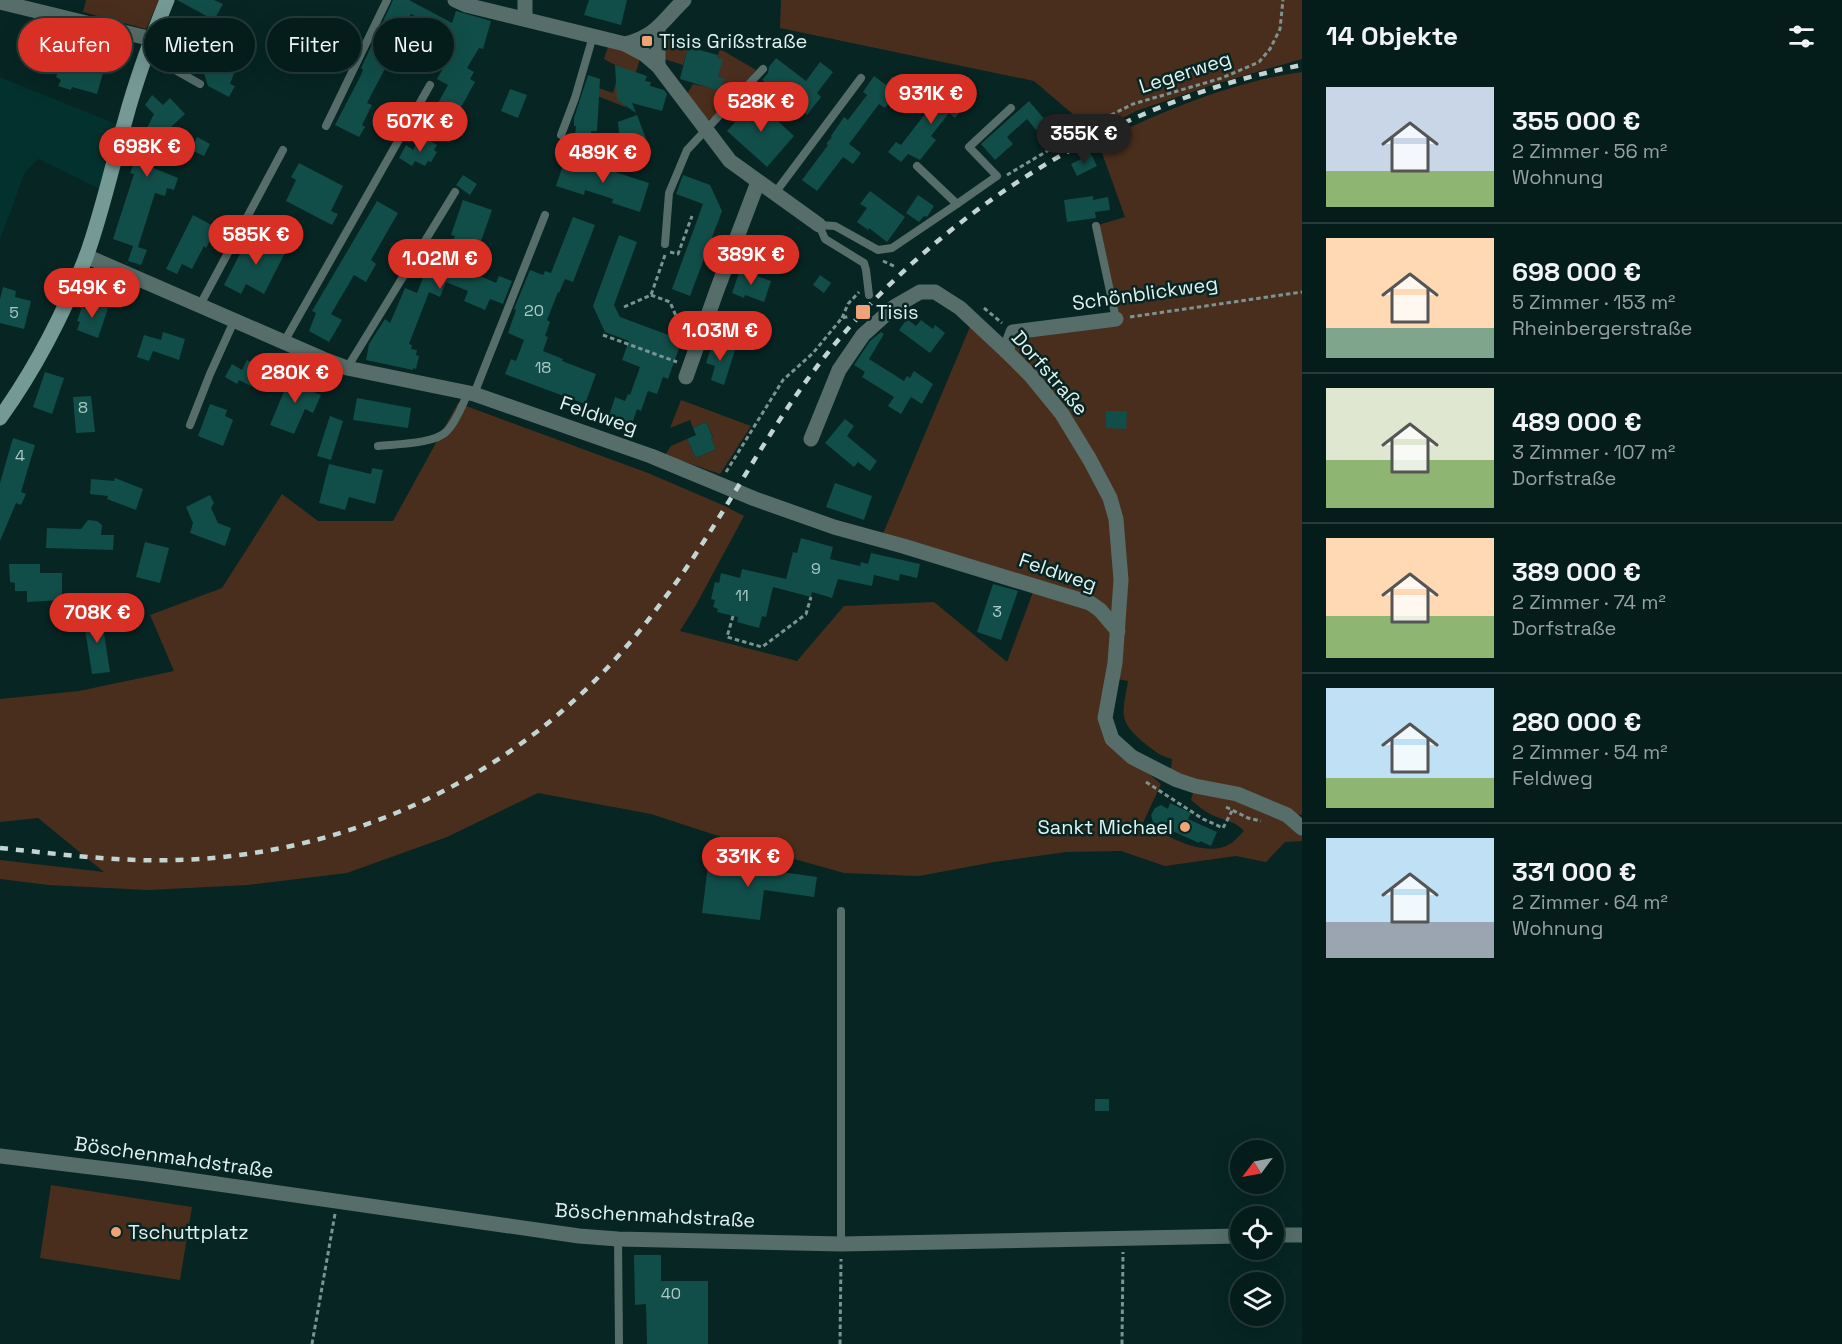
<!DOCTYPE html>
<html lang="de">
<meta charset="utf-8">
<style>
:root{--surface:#041c1a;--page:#122927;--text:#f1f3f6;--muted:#97a1a2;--line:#253a39;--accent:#d93025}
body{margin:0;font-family:"Space Grotesk",sans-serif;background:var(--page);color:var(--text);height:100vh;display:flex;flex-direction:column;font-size:22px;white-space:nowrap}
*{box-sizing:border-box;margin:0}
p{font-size:20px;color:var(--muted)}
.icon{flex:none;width:33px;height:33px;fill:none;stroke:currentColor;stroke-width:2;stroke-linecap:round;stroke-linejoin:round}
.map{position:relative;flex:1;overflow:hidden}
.details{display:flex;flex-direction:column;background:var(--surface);width:540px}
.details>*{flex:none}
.hud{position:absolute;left:18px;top:18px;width:570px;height:54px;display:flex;gap:12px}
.needle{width:39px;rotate:238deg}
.fabs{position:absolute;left:1230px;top:1140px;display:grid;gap:12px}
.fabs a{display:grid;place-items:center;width:54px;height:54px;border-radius:50%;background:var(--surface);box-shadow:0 6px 24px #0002,0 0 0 2px var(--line);font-size:30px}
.price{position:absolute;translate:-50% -51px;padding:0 14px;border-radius:21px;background:var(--accent);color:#fff;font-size:20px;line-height:39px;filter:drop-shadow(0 2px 3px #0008)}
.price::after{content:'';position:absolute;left:50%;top:36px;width:18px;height:14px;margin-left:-9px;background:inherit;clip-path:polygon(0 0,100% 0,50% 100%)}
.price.on{background:#222;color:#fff}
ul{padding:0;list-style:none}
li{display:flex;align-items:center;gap:18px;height:150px;padding:0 24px}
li+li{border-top:2px solid var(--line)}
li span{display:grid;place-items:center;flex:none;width:168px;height:120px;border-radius:0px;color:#555}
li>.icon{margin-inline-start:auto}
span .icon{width:72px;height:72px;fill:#fffc;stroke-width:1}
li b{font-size:26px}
h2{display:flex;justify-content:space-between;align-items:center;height:72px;padding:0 24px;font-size:26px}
.chip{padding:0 21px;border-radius:27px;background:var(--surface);box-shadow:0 6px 24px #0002,0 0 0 2px var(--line);font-size:21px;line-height:54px}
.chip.on{background:var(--accent);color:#fff}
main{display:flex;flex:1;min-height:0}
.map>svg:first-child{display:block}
.built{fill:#03312d}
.green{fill:#4a2e1d;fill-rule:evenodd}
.building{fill:#114e49}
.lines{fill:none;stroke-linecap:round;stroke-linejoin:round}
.path{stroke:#7b9391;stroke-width:3;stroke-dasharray:4.5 3;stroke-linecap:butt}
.lane{stroke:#566d6a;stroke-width:8}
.street{stroke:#566d6a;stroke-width:15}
.secondary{stroke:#759995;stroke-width:15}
.rail{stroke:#c3d5d3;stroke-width:4.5;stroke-dasharray:8 8;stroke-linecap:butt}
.poi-dot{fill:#efa376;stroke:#062523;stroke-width:2}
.labels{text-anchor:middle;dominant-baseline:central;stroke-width:5;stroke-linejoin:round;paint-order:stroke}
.number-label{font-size:16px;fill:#adc9c6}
.poi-label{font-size:20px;fill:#e1f2f0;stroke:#062523;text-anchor:start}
.street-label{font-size:20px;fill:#e1f2f0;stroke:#062523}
</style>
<main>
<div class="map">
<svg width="1302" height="1344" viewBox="0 0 1302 1344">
<rect width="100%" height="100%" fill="#062523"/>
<polygon class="built" points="0,77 121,126 104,191 38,159 25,172 0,240"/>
<g class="green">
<polygon points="86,0 159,0 146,29 83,12"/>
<polygon points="781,0 1302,0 1302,59 1215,84 1136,111 1095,133 1034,81 780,28"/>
<polygon points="664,37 689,44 683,65 664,59"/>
<polygon points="608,47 631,53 640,59 625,107 590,93 593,86 613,93 616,82 625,69 615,65 604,59"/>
<polygon points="720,49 756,70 712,118 708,120 686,96 693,84 720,90 723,78 718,77 722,60 717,58"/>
<path d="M1302,72v743l-5,-1 5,18v9l-17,1 -19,20 -30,-6 -71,10 -44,-15 -55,1 -72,10 -75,14 -75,-3 -89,-25 -104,-34 -113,-21 -91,44 -100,36 -99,12 -100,5 -100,-5 -48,-6v-19l104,12 -66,-54 -38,4v-123l79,-8 95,-20 -24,-56 72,-27 60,-94 36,27h75l65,-118 190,70 77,33 19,10 -48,89 -16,26 117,30 47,-55 90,-4 73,60 29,-78 -154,-48 90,-214 32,28 11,-17 100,-15 -20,-92 30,-9 -27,-75c63,-30 135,-61 204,-70zM1117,679l11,2c-5,31 -11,39 15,61 10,8 17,14 29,17l-1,10 24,17 -4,14c7,6 13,11 21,15 13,6 22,5 32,16 -4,4 -9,10 -14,13 -26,15 -64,-9 -87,-21l18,-39 -30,-25 -28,-42z"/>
<polygon points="681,400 751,426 720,474 665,455 671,446 687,439 696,458 716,449 711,439 713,437 706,422 693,428 690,420 670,428"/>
<polygon points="51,1185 192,1207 180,1280 40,1258"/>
</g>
<g class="building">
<polygon points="177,0 214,0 223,4 214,20"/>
<polygon points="393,0 409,0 452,23 456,11 491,21 483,49 479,48 467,68 474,72 470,79 475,82 460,109 455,107 452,111 438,103 448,85 437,79 455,47 448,42 453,36 411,14 399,37 401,38 367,103 372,105 362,125 365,127 359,137 335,125 360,77 363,70 361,68"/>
<polygon points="589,0 627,0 621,25 584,15"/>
<polygon points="688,47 718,55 717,58 723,59 718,77 724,78 720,91 680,79"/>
<polygon points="223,48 238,55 235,61 238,63 230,84 235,86 229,97 208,86 201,64 212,68 217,55 219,56"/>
<polygon points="85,50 90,69 103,73 97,94 72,87 71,90 58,86 61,80 56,77 63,62 68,64 75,53"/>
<polygon points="776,58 806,81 820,62 833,72 817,93 821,97 807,115 790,101 791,100 771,85 770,86 762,80 768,73 769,67"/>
<polygon points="615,65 647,76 645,81 651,82 650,86 664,90 667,94 662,111 632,103 636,113 617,100"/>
<polygon points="588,75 600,79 597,131 591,131 591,141 575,135 576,126 574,126 574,118"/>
<polygon points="874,76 886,85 892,77 902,84 885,108 879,104 849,144 861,153 853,164 843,157 817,191 802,180 828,145 826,144 832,137 831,136 844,117 848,120 867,95 863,92"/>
<polygon points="952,84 971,99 955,118 949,113 931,136 936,140 920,160 908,154 901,162 888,152 896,142 901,145 932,105 934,106"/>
<polygon points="510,89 527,95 518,118 501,111"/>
<polygon points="152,95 163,105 170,98 185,114 170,128 151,167 178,178 174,190 167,188 165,196 155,193 138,247 147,250 141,265 128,261 133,246 113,239 134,174 130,173 142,143 140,142 154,114 145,105"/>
<polygon points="755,100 794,136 767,167 727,131"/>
<polygon points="1029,101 1046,121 1036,130 1027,119 1007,137 1013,144 995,160 981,144"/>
<polygon points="637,115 648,144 630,151 625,140 622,141 619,132 618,122"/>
<polygon points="421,136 437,145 434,150 437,152 431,162 428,161 425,166 415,161 412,166 399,158 406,145 413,150"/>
<polygon points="197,137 210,144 204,156 191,150"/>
<polygon points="1091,154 1097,166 1077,176 1071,164"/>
<polygon points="566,156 649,183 640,212 612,203 613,199 585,190 584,195 556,186"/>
<polygon points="299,163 343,186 331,211 338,214 332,225 286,201 296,180 291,177"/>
<polygon points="463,175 477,184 470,195 456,185"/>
<polygon points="683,175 710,185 722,211 690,296 672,289 703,204 676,194"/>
<polygon points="870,191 905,217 887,242 869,228 868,230 857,222 867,208 860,204"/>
<polygon points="918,195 934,206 927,217 924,216 919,222 906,213"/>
<polygon points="1093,196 1093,200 1108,197 1110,210 1095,212 1096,218 1067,222 1064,200"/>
<polygon points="463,200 492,210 474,261 478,263 473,273 496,283 499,276 512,281 503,304 490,299 485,310 464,301 468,291 446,282 440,297 429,292 409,344 412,345 411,349 417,350 416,355 419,356 416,369 413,368 413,370 366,360 369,344 385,319 390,323 405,288 417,293 433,253 443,264 455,236 451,235"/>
<polygon points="377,201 398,213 371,260 376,264 366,282 354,275 331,314 342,320 329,342 309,331 316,313 312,311"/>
<polygon points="193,215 217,228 206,248 204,246 192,269 182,264 177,274 166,269"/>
<polygon points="573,217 595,225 573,282 565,279 559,293 558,292 547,320 550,322 545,336 548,337 543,351 563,359 562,361 596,374 585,404 505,374 511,359 516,361 524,340 508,333 516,310 514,309 530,270 543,275 545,271 551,273"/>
<polygon points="619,235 637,242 614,305 620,317 682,340 668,379 663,377 657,394 648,391 641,411 637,409 632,424 609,416 615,397 625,401 628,394 630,395 640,367 622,360 629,341 605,332 593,306"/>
<polygon points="248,238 270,249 275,238 289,245 264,294 246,284 241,294 224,285"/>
<polygon points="741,267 752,271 751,274 771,281 764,302 745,295 744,298 732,293"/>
<polygon points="820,275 831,283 824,293 813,285"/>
<polygon points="3,287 16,291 15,297 31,301 24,329 0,323 0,299"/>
<polygon points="88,300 108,308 98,338 77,330 80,322 77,321 82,307 85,308"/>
<polygon points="907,319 916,326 921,320 933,329 935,325 945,333 930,353 899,330"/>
<polygon points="163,332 185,339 179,360 153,351 149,361 137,357 144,335 161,340"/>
<polygon points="881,332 884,334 869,359 904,381 907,376 910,378 914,371 933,384 922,404 911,397 901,414 888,406 894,397 862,377 865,372 854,365 870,341"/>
<polygon points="713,342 735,350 724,385 711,380 715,366 706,363"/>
<polygon points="247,360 269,372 259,390 239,380 237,384 225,377 232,364 242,370"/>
<polygon points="45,372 64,378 52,414 33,407"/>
<polygon points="292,372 310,379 306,389 321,395 313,413 305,409 294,434 270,425"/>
<polygon points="91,396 95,432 76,433 73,397"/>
<polygon points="357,398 411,408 408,428 353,420"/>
<polygon points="210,404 227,410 225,416 233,420 223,446 198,436"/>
<polygon points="1106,411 1127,411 1126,429 1106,428"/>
<polygon points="330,416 343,421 331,460 317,456"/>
<polygon points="845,419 854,426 847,436 877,461 870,471 858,462 854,467 825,443"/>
<polygon points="706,422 713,438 711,439 716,449 696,458 687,439 696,435 693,428"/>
<polygon points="13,438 35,445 21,492 26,494 21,505 16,503 0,541 0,483"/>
<polygon points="329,464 371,474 372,468 383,470 375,504 349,497 345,510 319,503"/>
<polygon points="115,478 143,489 136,510 107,499 108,496 90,494 91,479 114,481"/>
<polygon points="835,483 872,496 864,520 826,507"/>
<polygon points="210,495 214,503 211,508 218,523 231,528 225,546 190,533 193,523 186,507"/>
<polygon points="88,520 97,521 102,525 101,535 114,535 113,550 46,548 47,528 81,529"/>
<polygon points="801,538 833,547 830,559 860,566 861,562 868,564 871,553 920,564 917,578 900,574 899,581 874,575 872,586 838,579 832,598 812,592 811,597 773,587 766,617 762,616 759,628 737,622 738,617 717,612 718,609 713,607 715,600 711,599 715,582 719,583 721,573 740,578 742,569 786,579 793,552 797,553"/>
<polygon points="145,542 169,548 160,583 136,577"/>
<polygon points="9,564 40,564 40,573 62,573 62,600 27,602 27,591 15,591 15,583 10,582"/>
<polygon points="993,584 1018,591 1001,640 977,632"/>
<polygon points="101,614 110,672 92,674 83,616"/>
<polygon points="1170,803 1191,813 1188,819 1217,832 1211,846 1200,841 1199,843 1153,822 1151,815 1155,808 1161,805 1168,809"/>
<polygon points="709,858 738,861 738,866 817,877 814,897 764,890 760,920 702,913"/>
<rect x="1095" y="1099" width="14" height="12"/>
<polygon points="634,1255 661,1255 661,1281 708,1281 708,1344 647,1344 646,1304 635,1305"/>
</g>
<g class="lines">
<g class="path">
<polyline points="1007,175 1089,126 1133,104 1222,78 1259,62 1270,49 1280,29 1283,0"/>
<polyline points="670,252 678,254 692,216"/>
<polyline points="883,261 896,267"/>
<polyline points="651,295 670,302 685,337"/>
<polyline points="624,307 651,295 665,255"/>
<polyline points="984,308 1002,323"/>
<polyline points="1130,317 1302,292"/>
<polyline points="842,318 848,304 859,292"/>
<polyline points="603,335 677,362"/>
<polyline points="726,472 783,380 813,353 842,318 850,316"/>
<polyline points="733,616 727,637 762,647 806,614 811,597"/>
<polyline points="1146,782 1203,819 1223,828 1232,811"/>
<polyline points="1226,807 1248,818 1261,821"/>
<polyline points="312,1344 335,1214"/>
<polyline points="840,1344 841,1259"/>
<polyline points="1122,1344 1123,1252"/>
</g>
<g class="lane">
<polyline points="147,54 200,84"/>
<polyline points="326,126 387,0"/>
<polyline points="561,135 575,98 593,36"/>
<polyline points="775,193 861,78"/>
<polyline points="957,204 997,176 969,147 1011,108"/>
<polyline points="1096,226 1116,319"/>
<polyline points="665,244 669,193 687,150 763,69"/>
<polyline points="869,295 866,270 864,263 825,239 819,225 835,226 878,250 892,248 957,204 917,166"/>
<polyline points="200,305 283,150"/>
<polyline points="284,342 430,85"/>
<polyline points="347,368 455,192"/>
<polyline points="474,394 545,215"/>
<polyline points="190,425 210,374 234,321"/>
<path d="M378,446c18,-2 57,-2 69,-15 10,-10 15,-26 21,-38"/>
<polyline points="841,911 841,1244"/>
<polyline points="618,1239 619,1344"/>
</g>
<g class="street">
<polyline points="455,0 466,5 625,44 644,54 658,66 730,161 819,225"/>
<polyline points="0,2 152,39"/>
<polyline points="525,18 525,0"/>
<polyline points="658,29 658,66"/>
<path d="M625,44c32,-8 38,-24 59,-44"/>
<polyline points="86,256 323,359 347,368 474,394 651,456 755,499 834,527 903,546 1090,603 1100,610 1118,631"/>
<polyline points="1006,351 1013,332 1116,319"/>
<polyline points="686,377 717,290 758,182"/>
<polyline points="811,439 839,370 863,335 894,307 920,292 935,292 960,308 1006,351 1031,376 1062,414 1090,460 1110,498 1116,519 1121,580 1115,663 1105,718 1112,739 1132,757 1177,780 1195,786 1237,794 1287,815 1302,828"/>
<polyline points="0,1156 148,1174 579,1236 618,1239 841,1244 1240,1236"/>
<polyline points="1274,1235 1302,1235"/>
</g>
<path class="secondary" d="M0,418c35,-49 64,-105 86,-161 16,-44 26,-91 39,-136 11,-41 26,-82 42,-121"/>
<path class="rail" d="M0,848c59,6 118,14 178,12 142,-4 285,-60 391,-155 34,-30 65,-65 92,-102 59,-77 101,-166 161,-243 117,-149 294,-259 480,-295"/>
</g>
<g class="poi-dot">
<rect x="641" y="35" width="12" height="12" rx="3"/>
<rect x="855" y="304" width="16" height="16" rx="3"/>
<circle cx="1185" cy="827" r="6"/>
<circle cx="116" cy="1232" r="6"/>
</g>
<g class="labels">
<g class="number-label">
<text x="534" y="310">20</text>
<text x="14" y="312">5</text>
<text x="543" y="367">18</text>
<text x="83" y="407">8</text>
<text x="20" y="455">4</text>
<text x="816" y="568">9</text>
<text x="742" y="595">11</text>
<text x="997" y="611">3</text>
<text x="671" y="1293">40</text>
</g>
<g class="poi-label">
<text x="659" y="41">Tisis Grißstraße</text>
<text x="876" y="312">Tisis</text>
<text x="1173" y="827" text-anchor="end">Sankt Michael</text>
<text x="128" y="1232">Tschuttplatz</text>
</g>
<g class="street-label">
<text transform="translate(1185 72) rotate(-18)">Legerweg</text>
<text transform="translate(1145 293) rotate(-8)">Schönblickweg</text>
<text transform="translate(1050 373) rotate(49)">Dorfstraße</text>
<text transform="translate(599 415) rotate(19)">Feldweg</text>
<text transform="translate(1058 572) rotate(19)">Feldweg</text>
<text transform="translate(174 1157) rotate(8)">Böschenmahdstraße</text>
<text transform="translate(655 1215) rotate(3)">Böschenmahdstraße</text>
</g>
</g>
</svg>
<div class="fabs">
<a><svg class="needle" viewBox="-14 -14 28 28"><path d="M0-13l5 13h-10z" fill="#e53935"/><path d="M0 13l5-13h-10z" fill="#97a1a2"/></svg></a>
<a><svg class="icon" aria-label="locate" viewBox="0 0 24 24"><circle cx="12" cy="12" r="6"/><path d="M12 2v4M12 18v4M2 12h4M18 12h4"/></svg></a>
<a><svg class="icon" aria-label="layers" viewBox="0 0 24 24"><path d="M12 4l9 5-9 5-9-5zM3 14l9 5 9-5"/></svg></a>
</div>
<b class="price" style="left:931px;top:125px">931K €</b>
<b class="price" style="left:761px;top:133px">528K €</b>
<b class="price" style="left:420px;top:153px">507K €</b>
<b class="price on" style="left:1084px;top:165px">355K €</b>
<b class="price" style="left:147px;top:178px">698K €</b>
<b class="price" style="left:603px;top:184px">489K €</b>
<b class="price" style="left:256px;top:266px">585K €</b>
<b class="price" style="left:751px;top:286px">389K €</b>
<b class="price" style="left:440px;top:290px">1.02M €</b>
<b class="price" style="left:92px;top:319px">549K €</b>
<b class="price" style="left:720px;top:362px">1.03M €</b>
<b class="price" style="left:295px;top:404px">280K €</b>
<b class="price" style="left:97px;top:644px">708K €</b>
<b class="price" style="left:748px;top:888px">331K €</b>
<div class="hud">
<a class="chip on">Kaufen</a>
<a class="chip">Mieten</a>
<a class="chip">Filter</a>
<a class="chip">Neu</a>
</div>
</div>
<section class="details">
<h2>14 Objekte<svg class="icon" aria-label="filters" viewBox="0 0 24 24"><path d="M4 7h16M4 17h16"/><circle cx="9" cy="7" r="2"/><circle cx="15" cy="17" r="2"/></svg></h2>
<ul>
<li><span style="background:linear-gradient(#c9d6e8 70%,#8fb573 0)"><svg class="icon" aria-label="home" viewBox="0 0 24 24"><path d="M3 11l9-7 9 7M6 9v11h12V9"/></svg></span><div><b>355 000 €</b><p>2 Zimmer · 56 m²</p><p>Wohnung</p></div></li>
<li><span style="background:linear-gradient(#ffd9b3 75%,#7fa58c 0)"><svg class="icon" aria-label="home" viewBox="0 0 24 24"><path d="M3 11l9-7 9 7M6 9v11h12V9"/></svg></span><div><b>698 000 €</b><p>5 Zimmer · 153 m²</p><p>Rheinbergerstraße</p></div></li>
<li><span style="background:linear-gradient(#dfe7d0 60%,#8fb573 0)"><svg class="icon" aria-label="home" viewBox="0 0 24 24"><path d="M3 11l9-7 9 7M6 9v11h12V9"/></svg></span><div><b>489 000 €</b><p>3 Zimmer · 107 m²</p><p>Dorfstraße</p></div></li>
<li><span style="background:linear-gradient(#ffd9b3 65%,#8fb573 0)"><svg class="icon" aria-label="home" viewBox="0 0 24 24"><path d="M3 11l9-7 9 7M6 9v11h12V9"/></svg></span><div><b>389 000 €</b><p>2 Zimmer · 74 m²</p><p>Dorfstraße</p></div></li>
<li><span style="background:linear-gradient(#bfe0f5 75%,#8fb573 0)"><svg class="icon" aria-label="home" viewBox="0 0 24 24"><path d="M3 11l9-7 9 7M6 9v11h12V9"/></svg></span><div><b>280 000 €</b><p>2 Zimmer · 54 m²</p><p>Feldweg</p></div></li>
<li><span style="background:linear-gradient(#bfe0f5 70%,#9aa5b1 0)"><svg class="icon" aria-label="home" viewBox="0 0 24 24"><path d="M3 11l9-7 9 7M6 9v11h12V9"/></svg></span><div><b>331 000 €</b><p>2 Zimmer · 64 m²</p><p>Wohnung</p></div></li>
</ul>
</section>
</main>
